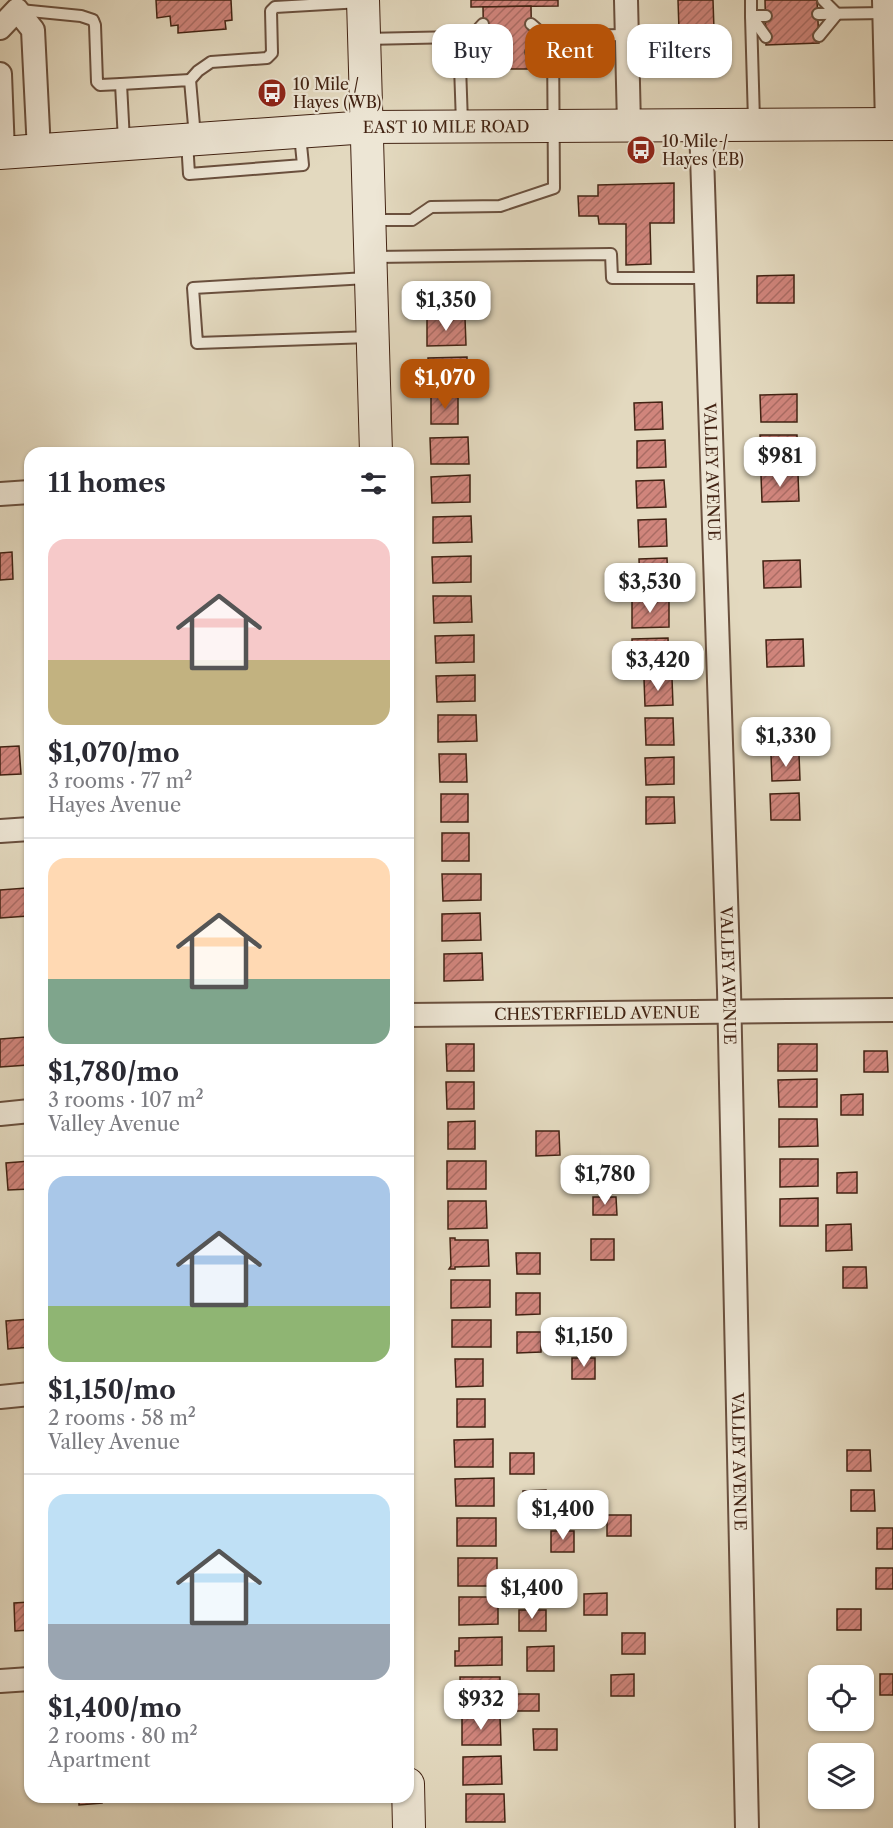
<!DOCTYPE html>
<meta charset="utf-8">
<style>
:root{--surface:#fff;--page:#f2f2f3;--text:#2b2b33;--muted:#7c7c81;--line:#e1e1e2;--accent:#b45309}
body{margin:0;font-family:"Libre Caslon Text",serif;background:var(--page);color:var(--text);height:100vh;display:flex;flex-direction:column;font-size:22px;white-space:nowrap}
*{box-sizing:border-box;margin:0}
p{font-size:20px;color:var(--muted)}
.icon{flex:none;width:33px;height:33px;fill:none;stroke:currentColor;stroke-width:2;stroke-linecap:round;stroke-linejoin:round}
.map{position:relative;flex:1;overflow:hidden}
.details{position:absolute;left:24px;top:447px;width:390px;height:1356px;display:flex;flex-direction:column;background:var(--surface);border-radius:18px;box-shadow:0 2px 4px #0004}
.details>*{flex:none}
.guide{position:absolute;left:432px;top:24px;width:370px;height:54px;display:flex;gap:12px}
.tools{position:absolute;left:808px;top:1665px;display:grid;gap:12px}
.tools a{display:grid;place-items:center;width:66px;height:66px;border-radius:12px;background:var(--surface);box-shadow:0 2px 4px #0004;font-size:30px}
.price{position:absolute;translate:-50% -51px;padding:0 14px;border-radius:12px;background:#fff;color:#222;font-size:20px;line-height:39px;filter:drop-shadow(0 2px 3px #0008)}
.price::after{content:'';position:absolute;left:50%;top:36px;width:18px;height:14px;margin-left:-9px;background:inherit;clip-path:polygon(0 0,100% 0,50% 100%)}
.price.on{background:var(--accent);color:#fff}
ul{padding:0;list-style:none}
li{display:grid;align-content:center;gap:12px;height:318px;padding:0 24px}
li+li{border-top:2px solid var(--line)}
li span{display:grid;place-items:center;height:186px;border-radius:18px;color:#555}
li>.icon{margin-inline-start:auto}
span .icon{width:108px;height:108px;fill:#fffc;stroke-width:1}
li b{font-size:26px}
h2{display:flex;justify-content:space-between;align-items:center;height:72px;padding:0 24px;font-size:26px}
.tag{padding:0 21px;border-radius:18px;background:var(--surface);box-shadow:0 2px 4px #0004;font-size:21px;line-height:54px}
.tag.on{background:var(--accent);color:#fff}
.map>svg:first-child{display:block}
.building{fill:url(#building-hatch);stroke:#422313;stroke-width:1.5}
.lines{fill:none;stroke-linecap:round;stroke-linejoin:round}
.lane-casing{stroke:#6a503e;stroke-width:14}
.street-casing{stroke:#6a503e;stroke-width:26}
.secondary-casing{stroke:#422313;stroke-width:34}
.lane{stroke:#ede6d5;stroke-width:10}
.street{stroke:#ede6d5;stroke-width:22}
.secondary{stroke:#ede6d5;stroke-width:32}
.labels{text-anchor:middle;dominant-baseline:central;stroke-width:4.5;stroke-linejoin:round;paint-order:stroke}
.poi-label{font-size:16px;fill:#422313;stroke:#ede6d5;text-anchor:start}
.street-label{font-size:16px;fill:#422313;stroke:#ede6d5}
</style>
<div class="map">
<svg width="893" height="1828" viewBox="0 0 893 1828">
<defs>
<pattern id="building-hatch" width="6" height="6" patternUnits="userSpaceOnUse" patternTransform="scale(1.5)"><rect width="6" height="6" fill="#d0857c"/><path d="M-1 1l2-2M0 6l6-6M5 7l2-2" fill="none" stroke="#aa6c64"/></pattern>
</defs>
<rect width="100%" height="100%" fill="#e3d9bf"/>
<filter id="stains"><feTurbulence type="fractalNoise" baseFrequency=".00333" numOctaves="4"/><feColorMatrix values="0 0 0 0 .2 0 0 0 0 .09 0 0 0 0 .02 0 0 0 .5 -.17"/></filter>
<radialGradient id="worn" r=".72"><stop offset=".6" stop-color="#630" stop-opacity="0"/><stop offset="1" stop-color="#630" stop-opacity=".3"/></radialGradient>
<g class="building">
<polygon points="156,0 231,0 232,20 225,21 226,29 178,33 178,25 171,26 170,16 157,18"/>
<polygon points="471,0 558,0 558,6 471,7"/>
<polygon points="678,0 713,0 715,60 680,61"/>
<polygon points="765,0 817,0 819,43 766,45"/>
<polygon points="531,6 532,69 484,69 483,7"/>
<polygon points="674,183 674,223 650,223 651,264 626,265 626,224 599,224 598,216 579,216 578,196 598,196 598,185"/>
<polygon points="794,275 794,303 757,303 757,276"/>
<polygon points="465,318 466,345 427,346 427,319"/>
<polygon points="467,357 467,384 429,384 428,358"/>
<polygon points="797,394 797,422 761,422 760,395"/>
<polygon points="458,396 458,424 431,424 431,397"/>
<polygon points="662,402 663,429 635,430 634,403"/>
<polygon points="760,435 797,435 798,462 761,462"/>
<polygon points="468,437 469,464 431,464 430,438"/>
<polygon points="665,440 666,467 637,468 637,441"/>
<polygon points="798,474 799,501 762,502 761,475"/>
<polygon points="470,475 470,502 432,503 431,477"/>
<polygon points="664,480 666,507 637,508 636,481"/>
<polygon points="471,516 472,542 433,543 433,517"/>
<polygon points="666,519 667,546 639,547 638,520"/>
<polygon points="25,546 30,546 30,573 26,573"/>
<polygon points="12,552 13,579 0,580 0,553"/>
<polygon points="471,556 471,582 433,583 432,557"/>
<polygon points="667,558 668,585 640,586 639,559"/>
<polygon points="800,560 801,587 764,588 763,561"/>
<polygon points="433,596 471,596 472,622 434,623"/>
<polygon points="669,600 669,627 632,628 632,601"/>
<polygon points="474,635 474,662 436,663 435,636"/>
<polygon points="668,638 669,665 632,666 632,639"/>
<polygon points="803,639 804,666 767,667 766,640"/>
<polygon points="475,675 475,701 437,702 436,676"/>
<polygon points="672,678 673,705 645,706 644,679"/>
<polygon points="438,715 476,715 477,741 438,742"/>
<polygon points="645,718 673,718 674,745 646,745"/>
<polygon points="19,746 21,774 0,775 0,747"/>
<polygon points="439,754 466,754 467,782 440,782"/>
<polygon points="799,754 800,780 772,781 771,755"/>
<polygon points="674,757 674,784 646,785 645,758"/>
<polygon points="799,793 800,820 771,820 770,794"/>
<rect x="441" y="794" width="27" height="28"/>
<polygon points="646,797 674,797 675,823 646,824"/>
<rect x="442" y="833" width="27" height="28"/>
<polygon points="442,874 481,874 481,900 443,901"/>
<polygon points="26,888 28,916 0,918 0,890"/>
<polygon points="480,913 481,940 442,941 442,914"/>
<polygon points="482,953 483,980 444,981 444,954"/>
<polygon points="26,1037 28,1065 0,1067 0,1039"/>
<polygon points="446,1044 474,1044 474,1071 447,1071"/>
<rect x="778" y="1044" width="39" height="27"/>
<polygon points="864,1051 887,1051 888,1072 864,1072"/>
<polygon points="817,1079 817,1107 779,1107 778,1080"/>
<polygon points="446,1082 474,1082 474,1109 447,1109"/>
<polygon points="863,1094 863,1115 841,1115 841,1095"/>
<polygon points="779,1119 817,1119 818,1146 779,1147"/>
<polygon points="475,1121 475,1149 448,1149 448,1122"/>
<polygon points="536,1131 559,1131 560,1155 536,1156"/>
<polygon points="780,1159 818,1159 818,1186 780,1187"/>
<polygon points="30,1161 30,1189 8,1190 6,1163"/>
<rect x="447" y="1161" width="39" height="28"/>
<polygon points="857,1172 857,1193 837,1193 837,1173"/>
<polygon points="593,1197 616,1197 617,1215 593,1215"/>
<polygon points="818,1198 818,1226 780,1226 780,1199"/>
<polygon points="448,1201 486,1201 487,1228 448,1229"/>
<polygon points="851,1224 852,1250 826,1251 826,1225"/>
<polygon points="450,1238 455,1238 455,1240 488,1240 489,1266 455,1267 455,1269 449,1269 451,1266"/>
<rect x="591" y="1239" width="23" height="21"/>
<polygon points="516,1253 540,1253 540,1274 517,1274"/>
<polygon points="843,1267 866,1267 867,1288 843,1288"/>
<polygon points="451,1280 490,1280 490,1307 451,1308"/>
<polygon points="516,1293 540,1293 540,1314 516,1315"/>
<polygon points="30,1319 30,1347 8,1349 6,1321"/>
<rect x="452" y="1320" width="39" height="27"/>
<polygon points="517,1332 541,1332 541,1352 517,1353"/>
<rect x="572" y="1358" width="23" height="21"/>
<polygon points="455,1359 483,1359 483,1386 456,1387"/>
<rect x="457" y="1399" width="28" height="28"/>
<polygon points="493,1439 493,1467 455,1467 454,1440"/>
<polygon points="847,1450 870,1450 871,1471 847,1471"/>
<rect x="510" y="1453" width="24" height="21"/>
<polygon points="494,1478 494,1506 456,1506 455,1479"/>
<polygon points="546,1490 546,1512 523,1512 523,1491"/>
<polygon points="851,1490 874,1490 875,1511 851,1511"/>
<rect x="607" y="1515" width="24" height="21"/>
<rect x="457" y="1518" width="39" height="28"/>
<rect x="877" y="1528" width="16" height="21"/>
<rect x="551" y="1531" width="23" height="21"/>
<rect x="458" y="1558" width="39" height="28"/>
<rect x="876" y="1568" width="17" height="21"/>
<polygon points="548,1570 548,1592 518,1592 518,1571"/>
<polygon points="607,1593 607,1615 584,1615 584,1594"/>
<polygon points="459,1597 498,1597 498,1624 459,1625"/>
<polygon points="30,1602 30,1630 15,1631 14,1603"/>
<rect x="837" y="1609" width="24" height="21"/>
<rect x="519" y="1610" width="27" height="21"/>
<rect x="622" y="1633" width="23" height="21"/>
<polygon points="502,1637 502,1665 455,1666 455,1651 459,1651 459,1638"/>
<polygon points="554,1646 554,1671 527,1671 527,1647"/>
<polygon points="634,1674 634,1696 611,1696 611,1675"/>
<rect x="880" y="1674" width="13" height="21"/>
<polygon points="460,1677 500,1677 500,1705 461,1705"/>
<rect x="515" y="1694" width="24" height="17"/>
<polygon points="462,1717 500,1717 501,1745 462,1745"/>
<polygon points="533,1729 557,1729 557,1750 534,1750"/>
<polygon points="501,1756 502,1784 463,1785 463,1757"/>
<polygon points="466,1794 504,1794 505,1822 466,1822"/>
<polygon points="79,1797 101,1797 102,1803 79,1805"/>
</g>
<g class="lines">
<g class="lane-casing">
<g id="lane">
<polyline points="751,0 751,16 766,37"/>
<polyline points="20,10 81,16 93,20 95,25 97,82 100,85 121,84 124,141"/>
<polyline points="818,14 884,13"/>
<polyline points="483,24 471,37 484,53"/>
<polyline points="531,24 545,36 531,52"/>
<polyline points="819,36 837,14 823,0"/>
<polyline points="365,39 459,37 462,123"/>
<polyline points="190,80 198,71 211,62 267,58 272,53 271,11 275,7 361,2"/>
<polyline points="121,84 190,80 195,137"/>
<polyline points="754,121 751,16 766,16"/>
<polyline points="187,141 189,174 303,165 300,135"/>
<polyline points="373,220 412,220 431,207 500,206 554,188 553,36 627,35"/>
<polyline points="374,257 611,254 612,278 706,278"/>
<polyline points="367,278 193,288 197,343 370,337"/>
</g>
</g>
<g class="street-casing">
<g id="street">
<polyline points="626,0 629,125"/>
<polyline points="884,0 887,124"/>
<polyline points="0,28 17,10 33,30 39,151"/>
<polyline points="0,74 3,153"/>
<path id="s1" d="M701,124l28,866 18,838"/>
<polyline points="0,494 30,492"/>
<polyline points="0,831 30,829"/>
<path id="s2" d="M408,1015l485,-5"/>
<polyline points="0,1114 30,1111"/>
<polyline points="0,1397 30,1394"/>
<polyline points="0,1681 30,1679"/>
</g>
</g>
<g class="secondary-casing">
<g id="secondary">
<polyline points="363,0 376,453"/>
<path id="s3" d="M0,153l368,-26 525,-3"/>
<polyline points="408,1784 409,1828"/>
</g>
</g>
<use href="#lane" class="lane"/>
<use href="#street" class="street"/>
<use href="#secondary" class="secondary"/>
</g>
<defs>
<g id="bus-disc" transform="scale(1.5)"><circle r="9.5" fill="#8f2418" stroke="#ede6d5"/><path d="M-5-6H5V4H4V6H2V4H-2V6H-4V4H-5ZM-3.5-4V0h7V-4ZM-3.5 1.2v1.5H-2V1.2ZM2 1.2v1.5H3.5V1.2Z" fill="#fff"/></g>
</defs>
<g fill-rule="evenodd">
<use href="#bus-disc" x="272" y="93"/>
<use href="#bus-disc" x="641" y="150"/>
</g>
<g class="labels">
<g class="poi-label">
<text x="293" y="84">10 Mile /<tspan x="293" dy="18">Hayes (WB)</tspan></text>
<text x="662" y="141">10 Mile /<tspan x="662" dy="18">Hayes (EB)</tspan></text>
</g>
<g class="street-label">
<text stroke="none"><textPath href="#s3" startOffset="447">EAST 10 MILE ROAD</textPath></text>
<text stroke="none"><textPath href="#s1" startOffset="348">VALLEY AVENUE</textPath></text>
<text stroke="none"><textPath href="#s1" startOffset="852">VALLEY AVENUE</textPath></text>
<text stroke="none"><textPath href="#s2" startOffset="189">CHESTERFIELD AVENUE</textPath></text>
<text stroke="none"><textPath href="#s1" startOffset="1338">VALLEY AVENUE</textPath></text>
</g>
</g>
<rect width="100%" height="100%" filter="url(#stains)"/>
<rect width="100%" height="100%" fill="url(#worn)"/>
</svg>
<div class="tools">
<a><svg class="icon" aria-label="locate" viewBox="0 0 24 24"><circle cx="12" cy="12" r="6"/><path d="M12 2v4M12 18v4M2 12h4M18 12h4"/></svg></a>
<a><svg class="icon" aria-label="layers" viewBox="0 0 24 24"><path d="M12 4l9 5-9 5-9-5zM3 14l9 5 9-5"/></svg></a>
</div>
<b class="price" style="left:446px;top:332px">$1,350</b>
<b class="price on" style="left:445px;top:410px">$1,070</b>
<b class="price" style="left:780px;top:488px">$981</b>
<b class="price" style="left:650px;top:614px">$3,530</b>
<b class="price" style="left:658px;top:692px">$3,420</b>
<b class="price" style="left:786px;top:768px">$1,330</b>
<b class="price" style="left:605px;top:1206px">$1,780</b>
<b class="price" style="left:584px;top:1368px">$1,150</b>
<b class="price" style="left:563px;top:1541px">$1,400</b>
<b class="price" style="left:532px;top:1620px">$1,400</b>
<b class="price" style="left:481px;top:1731px">$932</b>
<div class="guide">
<a class="tag">Buy</a>
<a class="tag on">Rent</a>
<a class="tag">Filters</a>
</div>
<section class="details">
<h2>11 homes<svg class="icon" aria-label="filters" viewBox="0 0 24 24"><path d="M4 7h16M4 17h16"/><circle cx="9" cy="7" r="2"/><circle cx="15" cy="17" r="2"/></svg></h2>
<ul>
<li><span style="background:linear-gradient(#f6c9c9 65%,#c2b280 0)"><svg class="icon" aria-label="home" viewBox="0 0 24 24"><path d="M3 11l9-7 9 7M6 9v11h12V9"/></svg></span><div><b>$1,070/mo</b><p>3 rooms · 77 m²</p><p>Hayes Avenue</p></div></li>
<li><span style="background:linear-gradient(#ffd9b3 65%,#7fa58c 0)"><svg class="icon" aria-label="home" viewBox="0 0 24 24"><path d="M3 11l9-7 9 7M6 9v11h12V9"/></svg></span><div><b>$1,780/mo</b><p>3 rooms · 107 m²</p><p>Valley Avenue</p></div></li>
<li><span style="background:linear-gradient(#a9c7e8 70%,#8fb573 0)"><svg class="icon" aria-label="home" viewBox="0 0 24 24"><path d="M3 11l9-7 9 7M6 9v11h12V9"/></svg></span><div><b>$1,150/mo</b><p>2 rooms · 58 m²</p><p>Valley Avenue</p></div></li>
<li><span style="background:linear-gradient(#bfe0f5 70%,#9aa5b1 0)"><svg class="icon" aria-label="home" viewBox="0 0 24 24"><path d="M3 11l9-7 9 7M6 9v11h12V9"/></svg></span><div><b>$1,400/mo</b><p>2 rooms · 80 m²</p><p>Apartment</p></div></li>
</ul>
</section>
</div>
